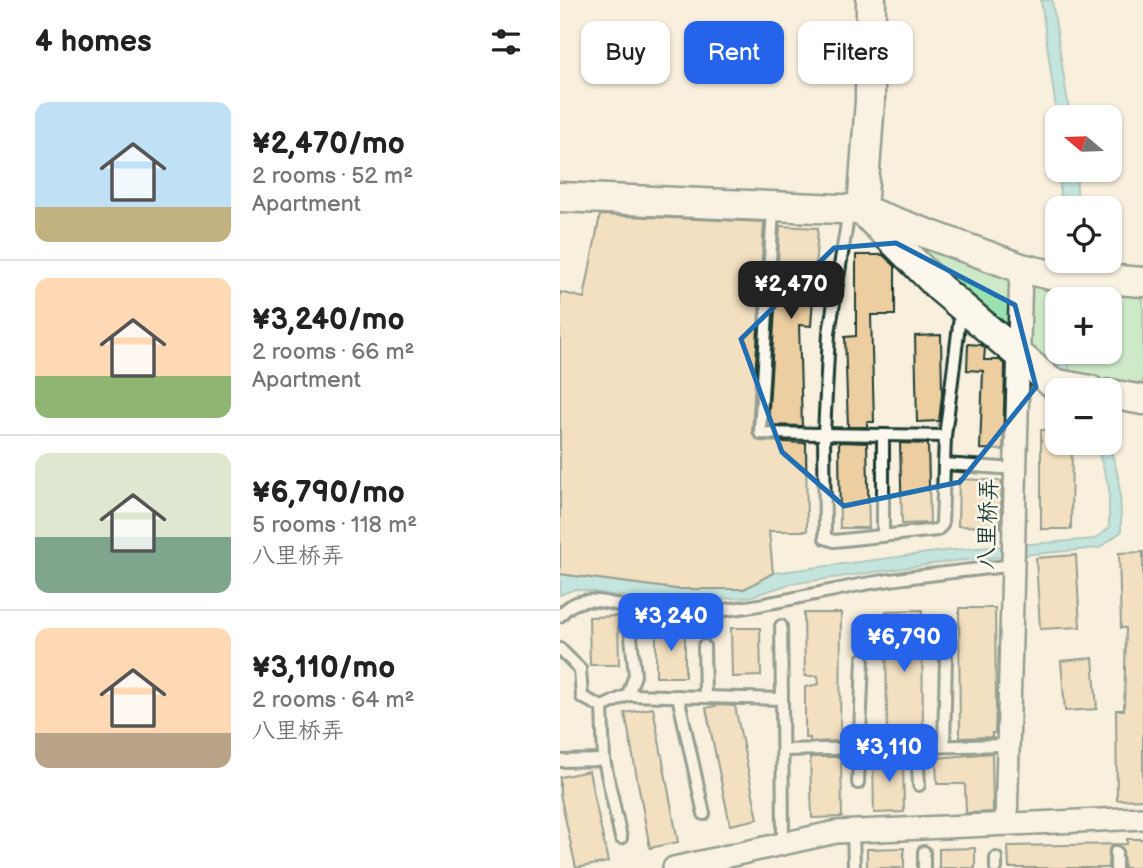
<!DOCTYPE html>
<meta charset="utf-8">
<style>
:root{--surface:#fff;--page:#f2f2f2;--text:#222;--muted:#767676;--line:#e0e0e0;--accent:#2563eb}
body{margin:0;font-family:"Balsamiq Sans","LXGW WenKai TC",sans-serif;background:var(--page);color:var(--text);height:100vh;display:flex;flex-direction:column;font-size:26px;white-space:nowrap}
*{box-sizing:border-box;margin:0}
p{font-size:23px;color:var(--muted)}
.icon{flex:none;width:38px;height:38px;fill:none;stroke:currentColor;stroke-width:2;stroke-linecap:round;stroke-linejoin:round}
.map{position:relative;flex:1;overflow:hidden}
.details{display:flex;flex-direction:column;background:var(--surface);width:560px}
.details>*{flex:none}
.guide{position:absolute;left:21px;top:21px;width:457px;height:63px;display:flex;gap:14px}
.needle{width:46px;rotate:289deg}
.buttons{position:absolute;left:485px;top:105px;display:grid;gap:14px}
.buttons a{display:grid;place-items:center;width:77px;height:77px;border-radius:14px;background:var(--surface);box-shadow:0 2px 5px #0004;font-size:35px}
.price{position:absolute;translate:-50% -60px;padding:0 16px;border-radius:14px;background:var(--accent);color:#fff;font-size:23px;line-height:46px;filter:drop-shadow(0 2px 4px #0008)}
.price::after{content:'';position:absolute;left:50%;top:42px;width:21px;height:16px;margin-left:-10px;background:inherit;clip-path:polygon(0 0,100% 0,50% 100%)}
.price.current{background:#222;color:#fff}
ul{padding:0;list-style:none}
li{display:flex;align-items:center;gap:21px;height:175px;padding:0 35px}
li+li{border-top:2px solid var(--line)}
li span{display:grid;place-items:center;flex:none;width:196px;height:140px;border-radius:14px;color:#555}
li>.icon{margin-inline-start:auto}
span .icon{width:84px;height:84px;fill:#fffc;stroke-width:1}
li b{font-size:30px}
h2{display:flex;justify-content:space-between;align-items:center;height:84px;padding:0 35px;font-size:30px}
.pill{padding:0 24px;border-radius:14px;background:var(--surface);box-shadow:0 2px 5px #0004;font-size:24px;line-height:63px}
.pill.current{background:var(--accent);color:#fff}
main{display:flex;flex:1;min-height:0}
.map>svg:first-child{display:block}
.green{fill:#9ae2af;stroke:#5c9072;stroke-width:2;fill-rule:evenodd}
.water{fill:#86d8df;stroke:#5d9a9b;stroke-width:2}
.building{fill:#edcea0;stroke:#1f3d34;stroke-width:2}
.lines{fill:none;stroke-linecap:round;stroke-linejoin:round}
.lane-casing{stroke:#1f3d34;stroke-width:16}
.street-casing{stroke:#1f3d34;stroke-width:26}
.secondary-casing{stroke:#1f3d34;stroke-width:33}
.lane{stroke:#fbf7ec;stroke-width:10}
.street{stroke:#fbf7ec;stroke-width:21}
.secondary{stroke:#fbf7ec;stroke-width:28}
.marked{fill:none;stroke:#1f6fb2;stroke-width:5;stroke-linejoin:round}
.labels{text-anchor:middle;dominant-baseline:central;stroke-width:5;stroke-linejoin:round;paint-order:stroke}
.street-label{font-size:23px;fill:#1f3d34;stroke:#fbf7ec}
</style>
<main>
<section class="details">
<h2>4 homes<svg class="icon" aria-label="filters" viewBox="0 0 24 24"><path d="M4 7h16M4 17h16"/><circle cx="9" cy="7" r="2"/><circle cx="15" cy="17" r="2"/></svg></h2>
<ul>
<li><span style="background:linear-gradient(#bfe0f5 75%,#c2b280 0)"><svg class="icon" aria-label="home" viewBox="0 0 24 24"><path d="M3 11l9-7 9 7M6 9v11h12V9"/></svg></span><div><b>¥2,470/mo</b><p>2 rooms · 52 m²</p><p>Apartment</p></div></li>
<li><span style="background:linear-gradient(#ffd9b3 70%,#8fb573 0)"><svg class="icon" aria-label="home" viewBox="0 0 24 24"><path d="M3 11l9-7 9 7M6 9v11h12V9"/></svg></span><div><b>¥3,240/mo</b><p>2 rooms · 66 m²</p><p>Apartment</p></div></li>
<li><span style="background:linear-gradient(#dfe7d0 60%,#7fa58c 0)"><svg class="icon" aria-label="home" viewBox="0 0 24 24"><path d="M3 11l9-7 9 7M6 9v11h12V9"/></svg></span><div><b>¥6,790/mo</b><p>5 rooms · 118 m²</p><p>八里桥弄</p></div></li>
<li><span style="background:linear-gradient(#ffd9b3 75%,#b9a48a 0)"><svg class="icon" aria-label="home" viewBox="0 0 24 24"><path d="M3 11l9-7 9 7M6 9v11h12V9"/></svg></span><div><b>¥3,110/mo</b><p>2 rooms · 64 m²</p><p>八里桥弄</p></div></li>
</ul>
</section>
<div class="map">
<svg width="583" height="868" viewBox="0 0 583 868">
<rect width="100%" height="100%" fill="#f8efdd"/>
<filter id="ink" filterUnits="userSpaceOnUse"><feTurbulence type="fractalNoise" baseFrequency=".0143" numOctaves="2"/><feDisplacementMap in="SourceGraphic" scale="14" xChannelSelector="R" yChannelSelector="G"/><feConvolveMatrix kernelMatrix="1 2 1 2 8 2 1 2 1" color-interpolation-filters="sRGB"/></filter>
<g filter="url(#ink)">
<path class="green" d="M302,210l159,58 122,14v118l-91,-17zM497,299h53v53h-53z"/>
<g class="water">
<polygon points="481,0 492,0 510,117 497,117"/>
<polygon points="499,170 516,170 518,208 501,208"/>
<path d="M502,261h20l-13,38h-12v53h11l1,18 10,20h-12c-21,-56 -20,-71 -5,-129z"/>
<path d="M536,443h11c14,27 14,58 14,89l-22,16 -145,13 -164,23 -41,13 -86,6 -88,-14 -15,6v-21l116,15h68l29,-16 179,-23 143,-11 14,-11v-41z"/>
</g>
<g class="building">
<polygon points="40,215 204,222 192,433 199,441 246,443 247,531 209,531 213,573 184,589 116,589 0,574 0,292 24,298"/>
<polygon points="220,226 258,228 251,326 239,325 242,426 208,425"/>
<polygon points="296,255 323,255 335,266 335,315 311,315 314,422 307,422 307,427 288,427 285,337 296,336"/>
<polygon points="381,335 382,395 379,421 357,422 355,336"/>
<polygon points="408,344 421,345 425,348 424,360 440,360 445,365 443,450 420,449 423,371 407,370"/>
<polygon points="481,430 497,430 497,443 512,443 511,529 481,529"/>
<polygon points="279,442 307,443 309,528 280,528"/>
<polygon points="340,443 368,444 370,523 342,524"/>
<polygon points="399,479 442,481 440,527 398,526"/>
<polygon points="583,552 583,799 557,800 556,710 564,710 566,628 561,628 559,553"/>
<polygon points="516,555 520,627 480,629 476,558"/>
<polygon points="399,608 435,608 436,706 435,733 432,733 432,737 400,738"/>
<polygon points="362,610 363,735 343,735 343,739 327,740 326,611"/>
<polygon points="244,613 281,613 280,741 250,742 250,738 245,738 245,687 259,684 258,676 245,676"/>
<polygon points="58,616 59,665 30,665 29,617"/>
<polygon points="125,628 125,677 96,677 96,629"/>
<polygon points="171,628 200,628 201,676 172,677"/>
<polygon points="533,658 537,709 505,711 501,661"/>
<polygon points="159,705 175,706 198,819 170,825 146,708"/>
<polygon points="93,708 118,842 90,848 65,713"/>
<polygon points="432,753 433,812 406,813 405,784 377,784 376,758"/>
<polygon points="343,755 344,812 314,813 313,758"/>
<polygon points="250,757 281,757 282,817 252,818"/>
<polygon points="29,771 48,862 16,868 0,794 0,777"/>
<polygon points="567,839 583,839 583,868 564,868 563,849 557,844 549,849 548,868 449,868 448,846 567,844"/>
<polygon points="344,848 344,868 307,868 307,849"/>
<polygon points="415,848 415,868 379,868 379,849"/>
</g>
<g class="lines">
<g class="lane-casing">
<g id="lane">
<polyline points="213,209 200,433 385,436"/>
<polyline points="289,211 269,333 264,434 265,538 274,541 377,530 382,525 385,436 401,309"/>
<polyline points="384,464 456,469"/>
<polyline points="323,536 323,435"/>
<path d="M0,616c24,-33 67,-3 99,-2 67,1 130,-15 195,-28 52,-10 106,-14 159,-21"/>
<polyline points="221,626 222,699"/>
<polyline points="144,646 145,696"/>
<polyline points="0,649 20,669 22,697 42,707 44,760 61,838"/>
<polyline points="68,695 222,699 223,844"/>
<polyline points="118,696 144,814"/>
<polyline points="42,707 68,695 75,675 68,608"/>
<polyline points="384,746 386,657"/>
<polyline points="357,747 359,785"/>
<polyline points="223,750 448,745"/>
<polyline points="0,761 44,760"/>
<polyline points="298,783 303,659"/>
<polyline points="293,831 294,868"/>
<polyline points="364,852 364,868"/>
<polyline points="556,852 556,868"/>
<polyline points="436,858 436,868"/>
</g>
</g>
<g class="street-casing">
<g id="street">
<polyline points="446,824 461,268"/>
<polyline points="114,868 276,832 583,818"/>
</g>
</g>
<g class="secondary-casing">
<g id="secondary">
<polyline points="311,0 310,101 302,210 461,268 491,275 583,282"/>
<polyline points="0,197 302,210 381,289 492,383 530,390"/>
<polyline points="550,394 583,400"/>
</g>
</g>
<use href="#lane" class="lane"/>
<use href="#street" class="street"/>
<use href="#secondary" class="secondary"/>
</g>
</g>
<path d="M0 0H583V868H0ZM336,243l119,62 21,82 -76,95 -116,24 -62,-54 -41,-113 93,-91z" fill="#f8efdd" fill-opacity=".55" fill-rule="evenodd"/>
<path class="marked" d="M336,243l119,62 21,82 -76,95 -116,24 -62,-54 -41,-113 93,-91z"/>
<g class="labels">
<g class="street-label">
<text transform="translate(428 524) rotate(-88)">八里桥弄</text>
</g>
</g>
</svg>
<div class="buttons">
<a><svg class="needle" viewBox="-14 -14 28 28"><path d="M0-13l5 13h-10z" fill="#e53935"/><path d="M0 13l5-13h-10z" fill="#767676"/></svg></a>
<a><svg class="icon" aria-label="locate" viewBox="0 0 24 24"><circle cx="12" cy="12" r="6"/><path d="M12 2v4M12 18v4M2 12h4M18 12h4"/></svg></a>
<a>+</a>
<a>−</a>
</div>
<b class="price current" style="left:231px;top:321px">¥2,470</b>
<b class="price" style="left:111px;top:653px">¥3,240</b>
<b class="price" style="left:344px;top:674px">¥6,790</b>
<b class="price" style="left:329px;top:784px">¥3,110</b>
<div class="guide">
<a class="pill">Buy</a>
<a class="pill current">Rent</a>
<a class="pill">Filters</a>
</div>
</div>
</main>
